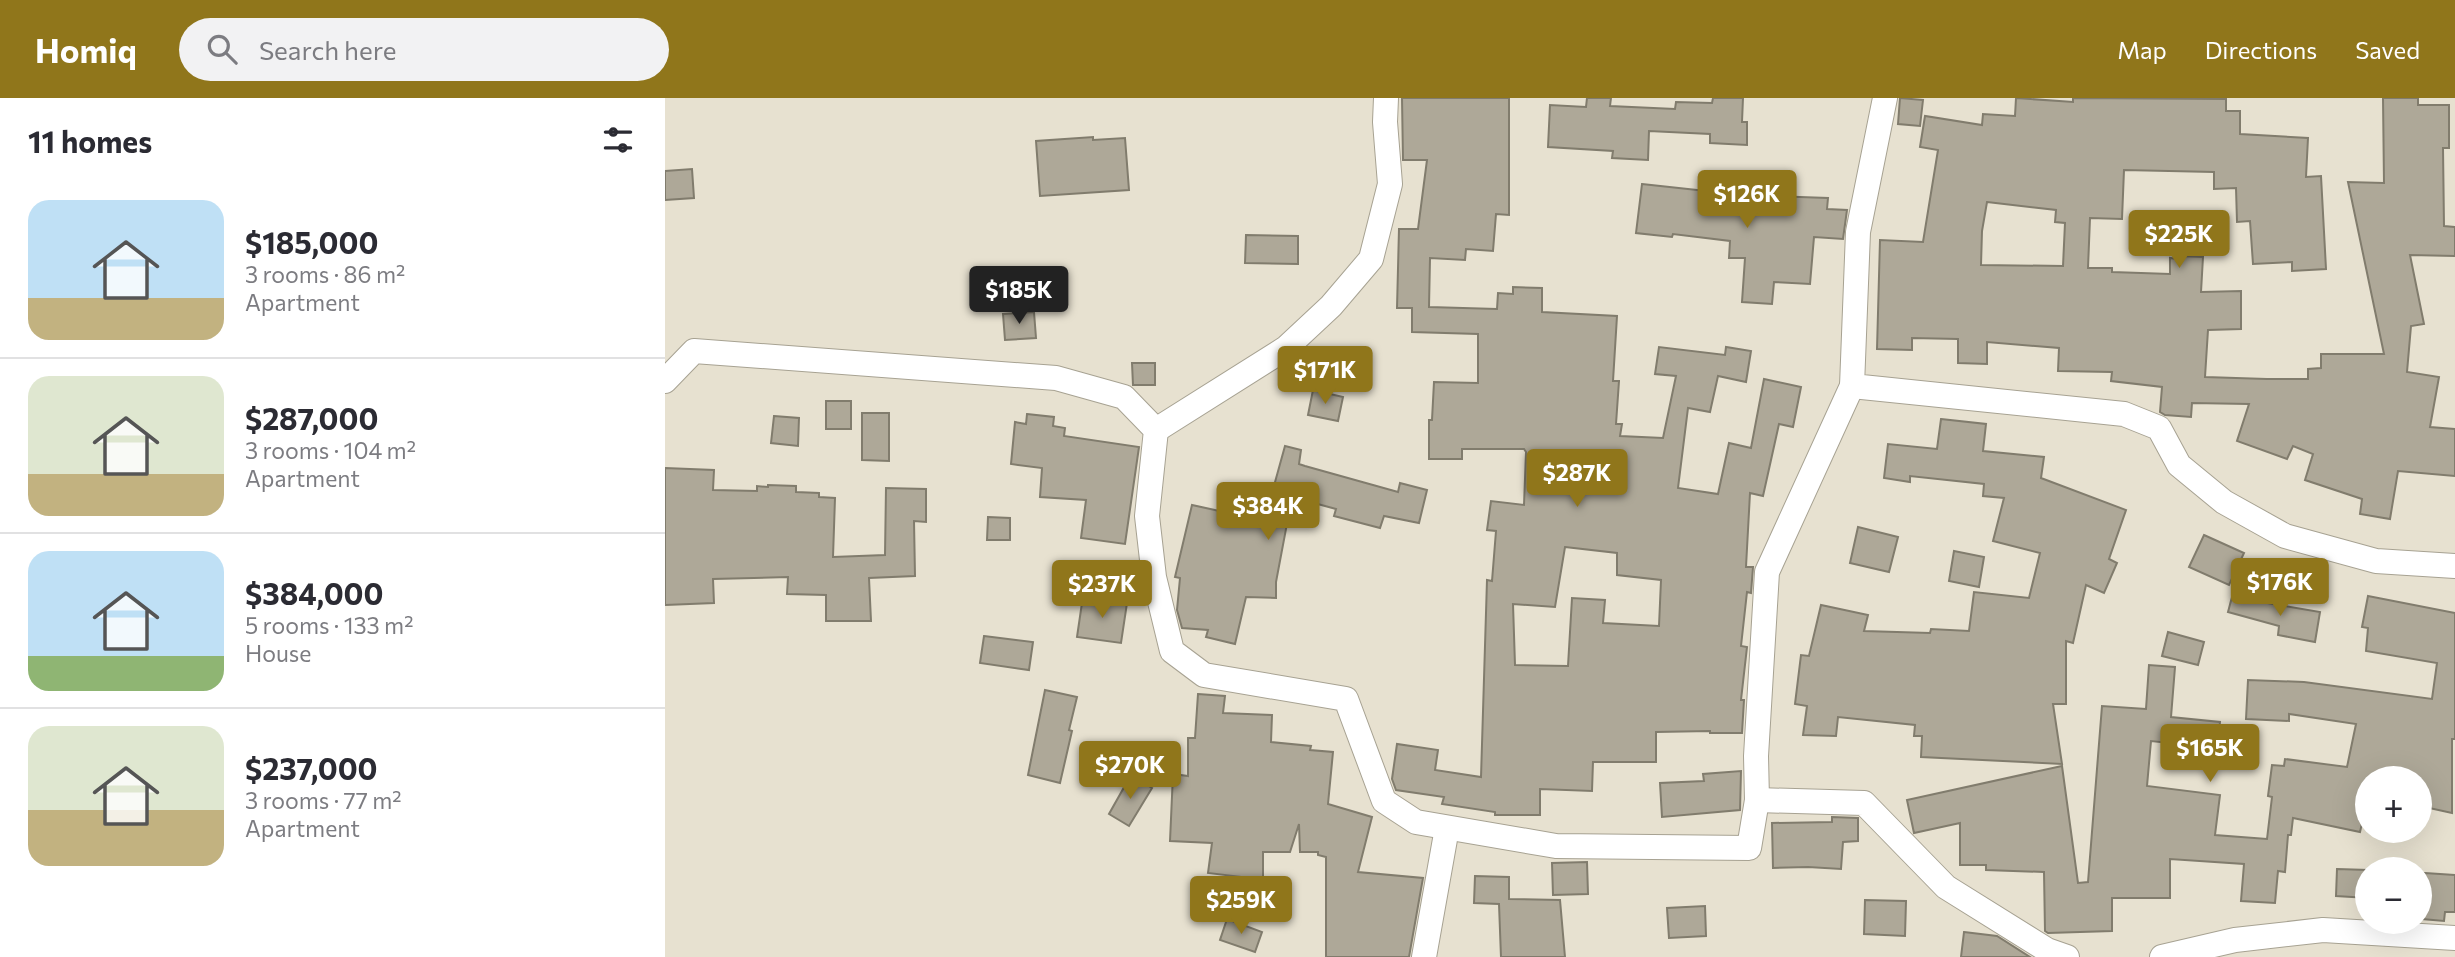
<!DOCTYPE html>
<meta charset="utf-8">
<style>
:root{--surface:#fff;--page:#f2f2f3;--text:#2b2b33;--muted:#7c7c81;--line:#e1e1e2;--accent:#90761b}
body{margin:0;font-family:Commissioner,sans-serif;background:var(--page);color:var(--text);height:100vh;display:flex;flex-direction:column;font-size:26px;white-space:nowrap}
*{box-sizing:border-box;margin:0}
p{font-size:23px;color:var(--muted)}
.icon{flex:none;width:38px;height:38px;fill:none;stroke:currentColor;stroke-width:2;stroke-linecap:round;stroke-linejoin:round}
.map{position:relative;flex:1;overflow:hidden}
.side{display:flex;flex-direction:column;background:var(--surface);width:665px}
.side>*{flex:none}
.controls{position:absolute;left:1690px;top:668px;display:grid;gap:14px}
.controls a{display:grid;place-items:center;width:77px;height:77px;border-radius:50%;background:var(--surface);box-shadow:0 7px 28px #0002;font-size:35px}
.price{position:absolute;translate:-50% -60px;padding:0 16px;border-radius:7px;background:var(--accent);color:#fff;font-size:23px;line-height:46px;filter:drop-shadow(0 2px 4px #0008)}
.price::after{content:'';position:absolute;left:50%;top:42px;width:21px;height:16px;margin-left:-10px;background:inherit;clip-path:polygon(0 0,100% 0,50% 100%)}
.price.on{background:#222;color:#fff}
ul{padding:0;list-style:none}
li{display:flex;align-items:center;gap:21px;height:175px;padding:0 28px}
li+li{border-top:2px solid var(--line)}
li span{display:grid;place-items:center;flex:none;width:196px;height:140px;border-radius:21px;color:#555}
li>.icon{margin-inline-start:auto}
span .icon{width:84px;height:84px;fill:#fffc;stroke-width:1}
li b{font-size:30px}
h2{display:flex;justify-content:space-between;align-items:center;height:84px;padding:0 28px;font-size:30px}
header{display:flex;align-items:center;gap:42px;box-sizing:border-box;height:98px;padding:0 35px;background:var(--accent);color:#fff}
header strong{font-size:33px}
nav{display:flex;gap:38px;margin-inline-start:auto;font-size:24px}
.search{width:490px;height:63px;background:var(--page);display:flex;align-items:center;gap:18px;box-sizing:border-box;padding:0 24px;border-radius:38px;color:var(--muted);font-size:26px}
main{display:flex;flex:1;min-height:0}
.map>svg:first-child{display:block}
.building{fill:#aea898;stroke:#817c6d;stroke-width:2;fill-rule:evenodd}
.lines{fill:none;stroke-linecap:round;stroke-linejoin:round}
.minor-casing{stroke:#a7a292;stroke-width:26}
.minor{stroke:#fff;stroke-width:24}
</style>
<header>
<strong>Homiq</strong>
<div class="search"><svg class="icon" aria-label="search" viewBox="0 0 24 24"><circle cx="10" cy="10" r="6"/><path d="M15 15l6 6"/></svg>Search here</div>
<nav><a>Map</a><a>Directions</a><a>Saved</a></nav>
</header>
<main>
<section class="side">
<h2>11 homes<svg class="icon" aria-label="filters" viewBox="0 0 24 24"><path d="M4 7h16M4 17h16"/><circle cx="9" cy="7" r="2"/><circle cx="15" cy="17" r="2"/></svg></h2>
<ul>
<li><span style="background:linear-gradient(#bfe0f5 70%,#c2b280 0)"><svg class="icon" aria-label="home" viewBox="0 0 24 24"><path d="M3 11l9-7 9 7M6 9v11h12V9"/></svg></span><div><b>$185,000</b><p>3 rooms · 86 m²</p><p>Apartment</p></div></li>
<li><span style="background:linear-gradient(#dfe7d0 70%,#c2b280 0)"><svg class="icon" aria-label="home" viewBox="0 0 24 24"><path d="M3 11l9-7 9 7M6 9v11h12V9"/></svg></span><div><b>$287,000</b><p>3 rooms · 104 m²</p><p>Apartment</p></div></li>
<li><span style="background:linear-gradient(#bfe0f5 75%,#8fb573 0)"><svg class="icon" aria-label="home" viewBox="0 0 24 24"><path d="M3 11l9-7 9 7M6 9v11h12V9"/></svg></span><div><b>$384,000</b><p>5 rooms · 133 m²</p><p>House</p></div></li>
<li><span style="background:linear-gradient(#dfe7d0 60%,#c2b280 0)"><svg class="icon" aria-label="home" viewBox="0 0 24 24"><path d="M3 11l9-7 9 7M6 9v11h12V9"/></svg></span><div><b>$237,000</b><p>3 rooms · 77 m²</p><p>Apartment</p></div></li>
</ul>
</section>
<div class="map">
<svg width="1790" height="859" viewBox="0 0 1790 859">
<rect width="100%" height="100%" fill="#e7e1d0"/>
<g class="building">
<path d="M737,0h107v117l-13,-1 -3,37 -27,-2 -1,11 -35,-2 -1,49 68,2 1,-16 15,1v-7l29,1v24l75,4 -4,65h6l-3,43h6l-2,12 43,2 13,-62 -21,-2 4,-27 66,8 1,-8 25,4 -5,31 -28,-6 -8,36 -22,-4 -10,80 40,6 11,-51 22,5 13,-69 37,8 -8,40 -14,-3 -16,72 -13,-3 -4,74h7l-2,26 -4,-1 -6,54 6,1 -6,53h3l-2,33h-32v-2l-54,1v30h-63l-1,29 -52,-2v26h-45v-3l-53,-8 2,-7 -48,-7 -4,-11 5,-35 41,6 -3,20 46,7 6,-197 5,1 4,-50 -9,-1 4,-29 33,4 2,-53 -2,-3h-62v10h-33v-39h3l2,-38 44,1v-49l-66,-2v-24h-15l2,-79h19l9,-69h-24zM900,449l52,6v22l44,5 -2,46 -56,-3 2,-23 -33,-2 -4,68 -53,-1 -2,-61 42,3z"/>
<polygon points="922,0 946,0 945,8 1010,11 1011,4 1047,5 1048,0 1078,0 1077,24 1082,24 1082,47 1045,45 1045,36 984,33 983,62 947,60 948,53 883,49 885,7 921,9"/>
<polygon points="1235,0 1258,2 1255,28 1233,26"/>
<path d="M1351,0l57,4v-4l153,1v12h14v23l68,4 -2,39 15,-1 5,93 -34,2v-9l-39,2 -3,-43 -13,1 -1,-34 -22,1v-17l-90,-2 -2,49 -32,-1 -2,50h24v4l58,2v-16l8,1v-3l25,1 -2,35 40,-1v38l-33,1 -3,47 62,2h41v-10l13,-1v-14h63l-36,-172 36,1 -1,-85h35v7h31v43h-6l1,78 11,1v29l-45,-1 14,69 -13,2 -4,46 32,5 -9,50 25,2v47l-57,-5 -8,48 -30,-5 2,-15 -57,-19 8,-26 -20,-8 -6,13 -50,-18 12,-37 -57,-1 -1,14 -26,-2 -5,-3 2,-25 -51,-6 1,-9 -54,-1 1,-23 -72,-6v22l-29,-1v-24l-46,-1v12l-35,-1 3,-109 43,2 15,-92 -18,-3 5,-31 57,9 1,-11 32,2zM1322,104l69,8 -1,12 10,1 -2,43 -82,-1 1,-34z"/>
<polygon points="428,39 428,42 460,40 464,92 375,98 371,43"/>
<polygon points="27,71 29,100 0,102 0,73"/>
<polygon points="977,86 1078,97 1163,100 1162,111 1182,112 1178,141 1149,139 1145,186 1109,184 1107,206 1077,204 1080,160 1064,160 1065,143 1008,136 1007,139 971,135"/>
<polygon points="581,137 633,138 633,166 580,165"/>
<polygon points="369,214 371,240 340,242 338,216"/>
<polygon points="467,265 490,265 490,287 468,287"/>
<polygon points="648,292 678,299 673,323 643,317"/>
<rect x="161" y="303" width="25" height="28"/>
<polygon points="197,315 224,315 224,363 197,362"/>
<polygon points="362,316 389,319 388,328 400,330 399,338 474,349 460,446 416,440 421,402 375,399 377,370 346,366 350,324 361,326"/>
<polygon points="109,318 134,320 133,348 106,345"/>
<polygon points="1276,321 1321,326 1318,353 1379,359 1376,380 1461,412 1444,461 1452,465 1439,495 1421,487 1408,545 1401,543 1401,606 1388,606 1397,666 1256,659 1257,638 1249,638 1250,627 1173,619 1171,638 1138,637 1142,608 1130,606 1136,557 1144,558 1156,507 1203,517 1199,533 1265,535 1266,531 1304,533 1309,494 1364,500 1375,455 1328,443 1339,400 1318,398 1319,386 1245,378 1245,384 1219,380 1223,346 1272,351"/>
<polygon points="620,348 636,352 634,366 640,368 733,394 735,385 762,392 754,425 719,418 715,430 669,418 671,411 627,399 611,484 611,500 581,499 570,546 541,539 543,532 517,530 512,512 515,480 510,479 527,407 559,414 559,417 599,424"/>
<polygon points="0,370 49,372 48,392 92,393 92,388 103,389 103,387 131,388 131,394 154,395 154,399 170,400 168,459 220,457 221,390 261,391 261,424 249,423 250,478 204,480 206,523 161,523 161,497 122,496 123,479 48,481 49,505 0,507"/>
<polygon points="323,419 345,420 345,442 322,442"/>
<polygon points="1193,429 1233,439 1224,474 1185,465"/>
<polygon points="1539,437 1579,455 1564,487 1524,469"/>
<polygon points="1289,453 1319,459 1314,489 1284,483"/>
<polygon points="418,498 462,505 456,545 412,539"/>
<polygon points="1703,498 1790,515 1790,641 1787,641 1787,715 1755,708 1755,681 1703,681 1703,699 1695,734 1628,720 1626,737 1623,737 1620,774 1613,773 1610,805 1576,803 1579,766 1505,761 1505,800 1447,800 1447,833 1383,835 1380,833 1379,774 1321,772 1321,767 1295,767 1295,725 1249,735 1242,702 1397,668 1413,785 1423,784 1437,608 1481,611 1484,567 1510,569 1506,619 1555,624 1552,650 1486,643 1482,688 1555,697 1550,737 1602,741 1607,699 1603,698 1607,667 1619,668 1620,661 1682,669 1691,626 1624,616 1624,623 1581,621 1583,582 1639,584 1767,601 1772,565 1701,553 1703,530 1697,529"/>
<polygon points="1567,499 1655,514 1650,544 1613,537 1614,528 1563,514"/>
<polygon points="1503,534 1539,544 1533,567 1497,558"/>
<polygon points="319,538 368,544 364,572 315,565"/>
<polygon points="380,592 412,599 404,632 407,633 395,685 363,677"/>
<polygon points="533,596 560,598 558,615 607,617 606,644 646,648 645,652 668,654 663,706 707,719 693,774 758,780 744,859 661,859 661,759 653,757 653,754 635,754 634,726 625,754 598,754 598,795 571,795 577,779 543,775 547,745 505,743 508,676 523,678 523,640 530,640"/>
<polygon points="1076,673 1075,712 997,719 995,685 1039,683 1038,676"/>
<polygon points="466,677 487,690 464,728 444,716"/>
<polygon points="1167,719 1193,720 1193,743 1178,744 1176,771 1143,769 1108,770 1107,725 1167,724"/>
<polygon points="922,764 923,796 888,797 887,765"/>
<polygon points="1672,771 1703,772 1703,800 1671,798"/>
<polygon points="1760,775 1790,777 1790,814 1780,814 1779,823 1757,821"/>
<polygon points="810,778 844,779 844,801 895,802 900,859 836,859 834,806 809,805"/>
<polygon points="1200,802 1241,803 1240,838 1199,836"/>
<polygon points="1040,808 1041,838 1004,840 1002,810"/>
<polygon points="562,821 597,834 590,854 555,842"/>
<polygon points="1299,834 1332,838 1365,859 1296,859"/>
</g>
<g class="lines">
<g class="minor-casing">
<g id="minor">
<polyline points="1220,0 1193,134 1187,288 1459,316 1494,330 1514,367 1559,404 1620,438 1711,463 1790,468"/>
<polyline points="0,283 29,253 391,280 459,299 491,332 482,418 489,479 507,553 539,577 681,601 719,703 751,724 891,748 1084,750 1092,702 1091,658 1102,474 1187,288"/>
<polyline points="491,332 621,250 666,208 706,161 725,86 720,24 721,0"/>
<polyline points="1092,702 1199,705 1281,789 1382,852 1402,859"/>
<polyline points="759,859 782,730"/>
<polyline points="1497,859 1570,842 1658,832 1790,840"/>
</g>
</g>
<use href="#minor" class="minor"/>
</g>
</svg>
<div class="controls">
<a>+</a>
<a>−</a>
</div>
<b class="price" style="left:1082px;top:132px">$126K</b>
<b class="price" style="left:1514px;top:172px">$225K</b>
<b class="price on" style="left:354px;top:228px">$185K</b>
<b class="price" style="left:660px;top:308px">$171K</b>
<b class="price" style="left:912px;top:411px">$287K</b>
<b class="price" style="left:603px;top:444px">$384K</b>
<b class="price" style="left:1615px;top:520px">$176K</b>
<b class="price" style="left:437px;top:522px">$237K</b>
<b class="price" style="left:1545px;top:686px">$165K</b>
<b class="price" style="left:465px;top:703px">$270K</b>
<b class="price" style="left:576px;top:838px">$259K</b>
</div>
</main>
